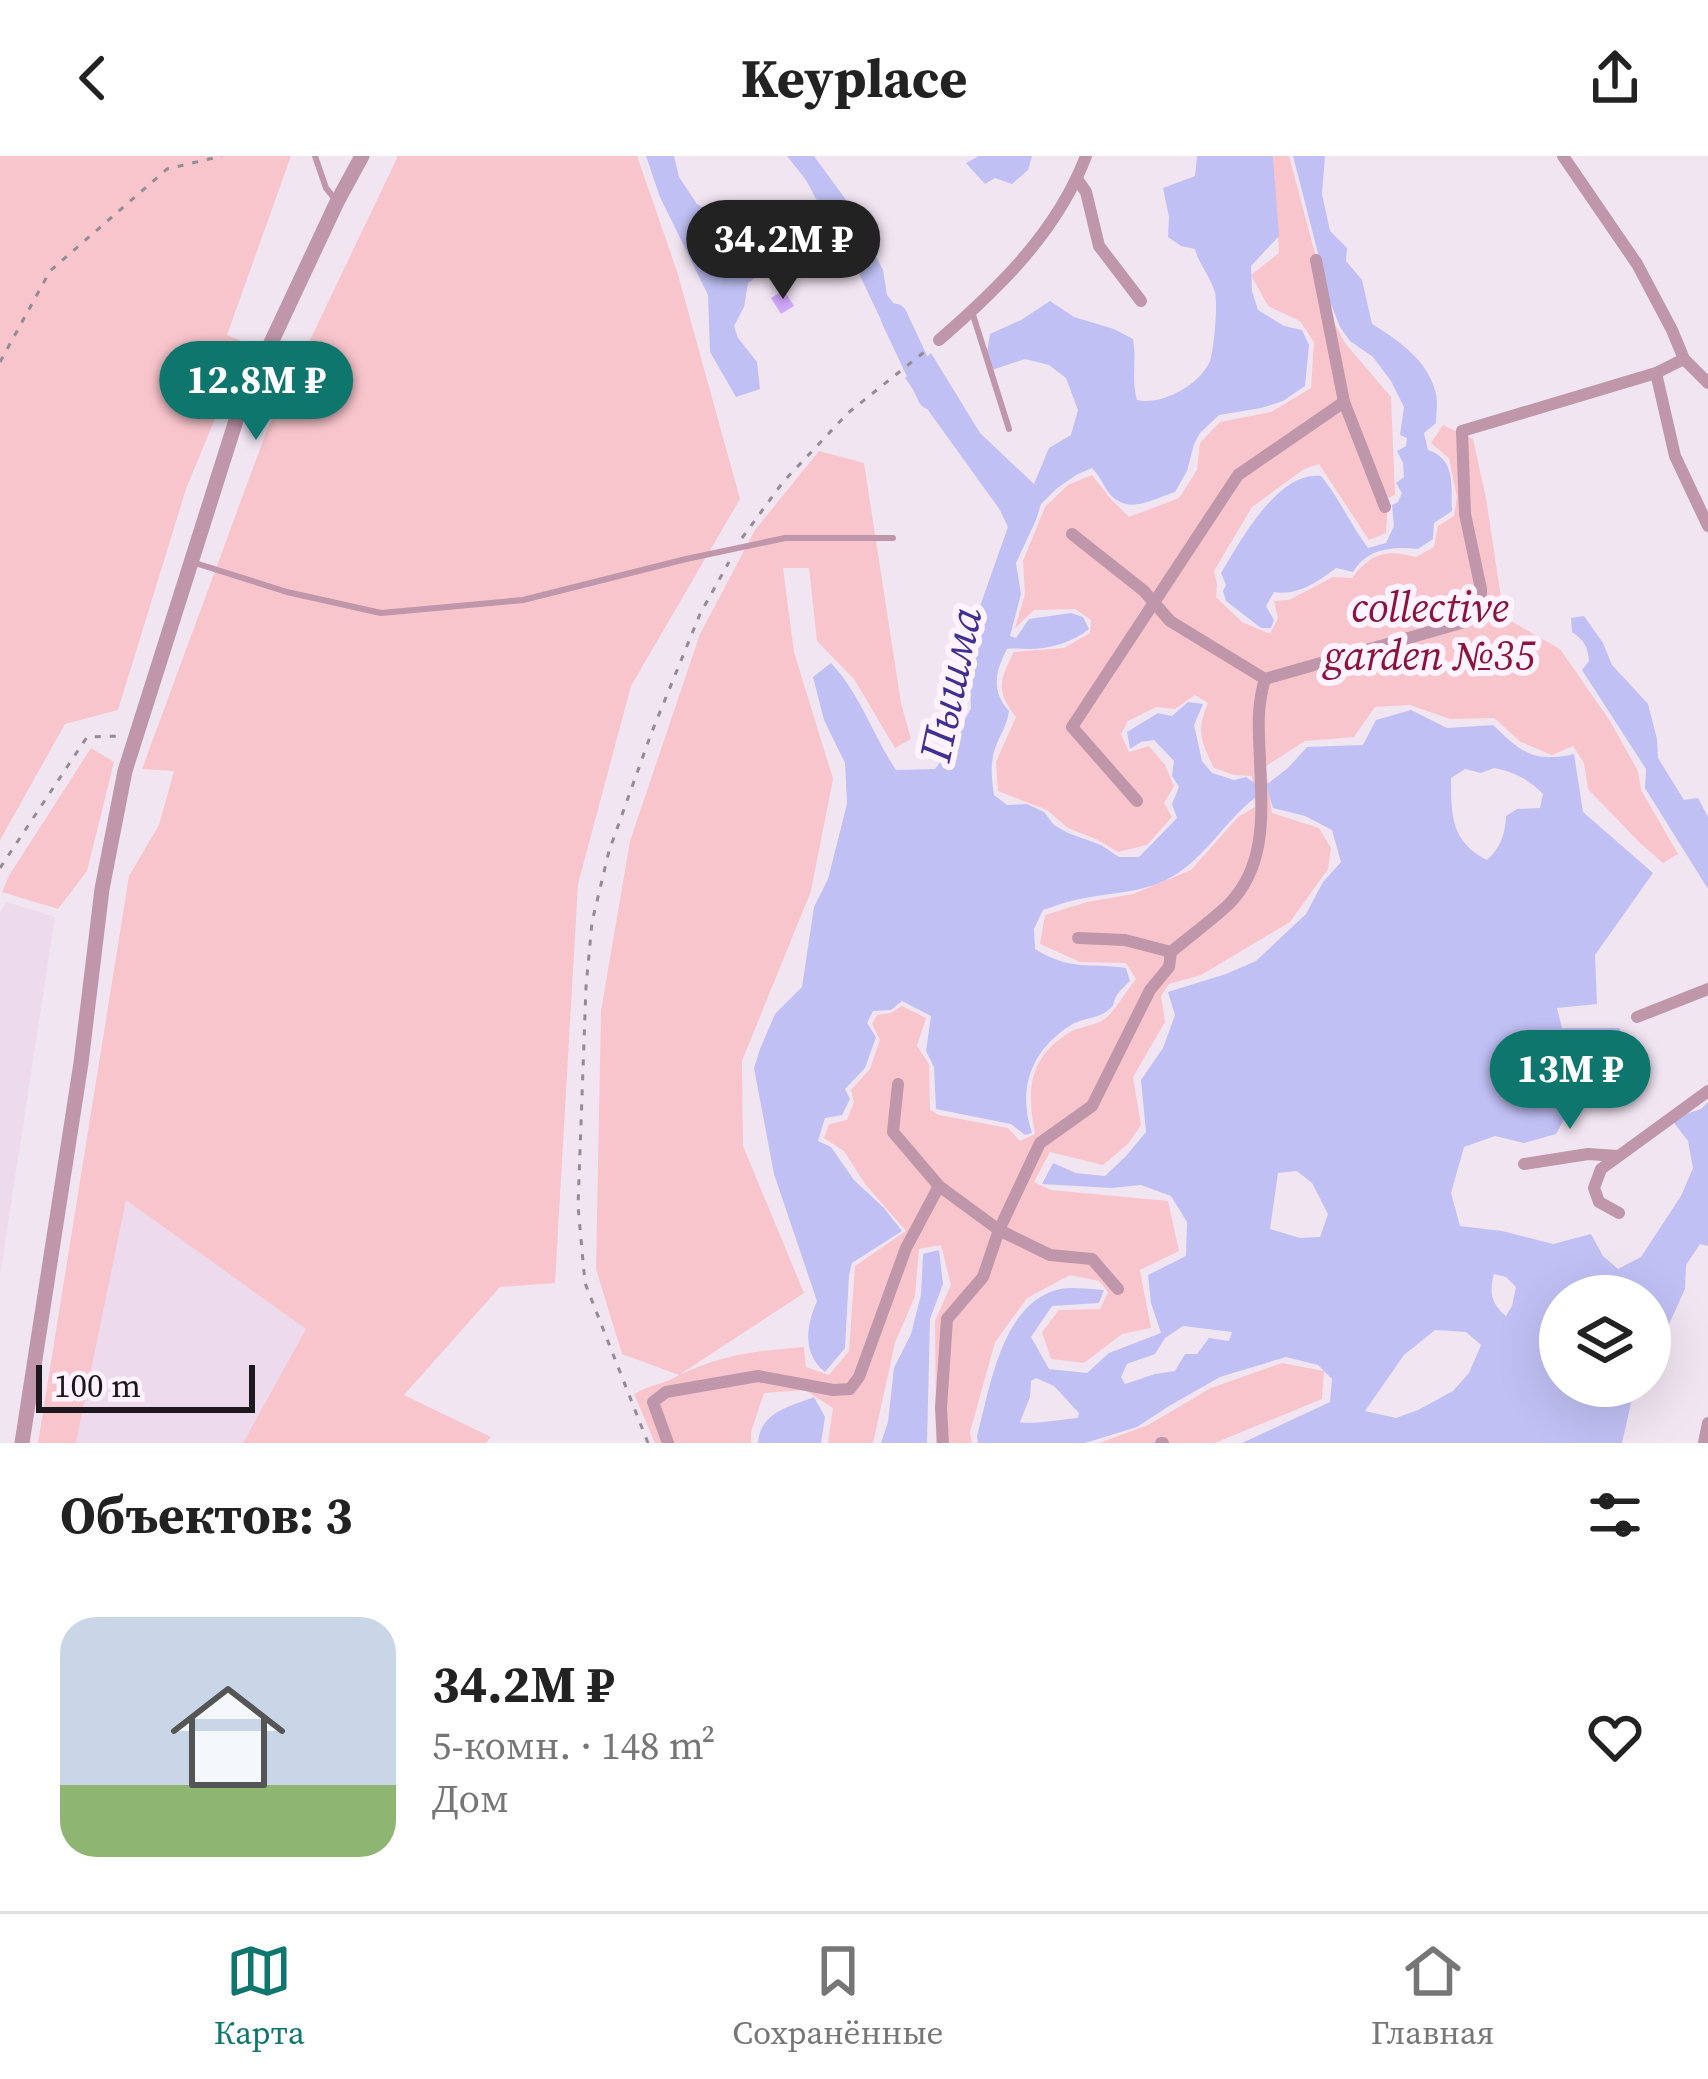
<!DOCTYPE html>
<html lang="ru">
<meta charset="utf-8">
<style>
:root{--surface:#fff;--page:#f2f2f2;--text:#222;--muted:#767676;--line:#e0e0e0;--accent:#0f766e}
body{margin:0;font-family:"Source Serif 4",serif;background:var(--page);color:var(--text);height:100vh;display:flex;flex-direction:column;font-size:45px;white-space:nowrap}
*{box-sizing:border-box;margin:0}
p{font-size:39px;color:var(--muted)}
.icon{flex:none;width:66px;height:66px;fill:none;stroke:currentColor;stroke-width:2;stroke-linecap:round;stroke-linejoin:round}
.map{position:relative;height:1287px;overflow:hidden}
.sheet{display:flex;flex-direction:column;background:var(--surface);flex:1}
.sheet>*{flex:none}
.fabs{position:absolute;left:1539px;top:1119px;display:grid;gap:24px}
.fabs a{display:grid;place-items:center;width:132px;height:132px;border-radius:50%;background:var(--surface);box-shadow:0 12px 48px #0002;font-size:60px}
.scale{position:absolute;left:36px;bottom:30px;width:219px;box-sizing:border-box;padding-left:12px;border:6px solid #1d181d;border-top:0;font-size:33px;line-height:42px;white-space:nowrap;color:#1d181d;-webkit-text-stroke:9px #fef3fe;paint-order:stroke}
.price{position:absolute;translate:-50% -102px;padding:0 27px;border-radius:42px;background:var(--accent);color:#fff;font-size:39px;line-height:78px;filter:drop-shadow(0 3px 6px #0008)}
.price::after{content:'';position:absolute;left:50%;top:72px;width:36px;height:27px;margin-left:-18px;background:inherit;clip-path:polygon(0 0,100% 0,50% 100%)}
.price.current{background:#222;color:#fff}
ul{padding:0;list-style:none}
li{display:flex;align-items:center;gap:36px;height:300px;padding:0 60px}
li+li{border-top:3px solid var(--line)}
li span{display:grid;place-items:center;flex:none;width:336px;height:240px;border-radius:36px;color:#555}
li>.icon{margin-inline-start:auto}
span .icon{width:144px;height:144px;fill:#fffc;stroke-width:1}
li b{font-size:51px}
h2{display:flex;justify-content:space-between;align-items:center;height:144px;padding:0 60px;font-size:51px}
header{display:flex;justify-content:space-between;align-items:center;height:156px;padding:0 60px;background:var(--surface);font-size:54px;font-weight:700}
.tab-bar{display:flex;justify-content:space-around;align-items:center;height:168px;border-top:3px solid var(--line);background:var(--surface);font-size:33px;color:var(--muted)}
.tab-bar a{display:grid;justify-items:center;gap:6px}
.tab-bar .current{color:var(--accent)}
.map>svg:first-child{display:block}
.built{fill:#eddaed}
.green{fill:#f9c5cc}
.water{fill:#c0c0f5;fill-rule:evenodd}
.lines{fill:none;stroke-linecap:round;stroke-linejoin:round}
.river{stroke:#c0c0f5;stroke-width:27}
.building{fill:#d2aaff}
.path{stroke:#948b94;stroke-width:3;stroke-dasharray:6 9;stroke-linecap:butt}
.service{stroke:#bf96aa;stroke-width:6}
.minor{stroke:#bf96aa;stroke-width:12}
.tertiary{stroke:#bf96aa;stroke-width:15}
.labels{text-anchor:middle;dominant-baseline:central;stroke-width:12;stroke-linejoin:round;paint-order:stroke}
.park-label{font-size:42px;font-style:italic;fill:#8c133c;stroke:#fef3fe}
.water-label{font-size:45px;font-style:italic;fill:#403092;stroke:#fef3fe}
</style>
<header><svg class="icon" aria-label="back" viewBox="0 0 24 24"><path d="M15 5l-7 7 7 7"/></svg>Keyplace<svg class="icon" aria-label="share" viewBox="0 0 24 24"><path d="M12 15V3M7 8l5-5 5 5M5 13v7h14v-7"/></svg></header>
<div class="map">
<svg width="1708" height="1287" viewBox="0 0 1708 1287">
<rect width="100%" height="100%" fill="#f2e5f2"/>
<g class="built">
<polygon points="7,746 55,761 0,1120 0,757"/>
<polygon points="125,1043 307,1173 243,1287 76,1287"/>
</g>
<g class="green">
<polygon points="0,0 291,0 227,179 246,187 186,333 118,554 65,568 0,684"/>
<polygon points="398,0 637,0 677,115 740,343 631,530 578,728 555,1127 500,1131 404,1239 491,1281 486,1287 243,1287 306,1173 126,1044 76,1287 38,1287 129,720 159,669 174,615 142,613 267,274"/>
<path d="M1273,0h16l44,165 12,22 46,54 4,98 -7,3 -2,35 -17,7 -50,-76 -15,5 -52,38 -38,64 3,13 -1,13 26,25 28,12 8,-16 -4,-17 15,-1 44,-23 19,1c19,-25 34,-29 64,-21l18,-10 4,-21 16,-10 3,-19 -8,-39 -18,-15 12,-18 30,14 13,59 18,119 56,32 50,72 28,50 3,19 37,64 -15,9 -23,-20 -52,-54 -4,-26 -11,-17 -21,9 -31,-13 -27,-24 -44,1 -40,-14 -35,2 -21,30 -49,4 -39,25 6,47 47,15 12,20 -3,21 -38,53 -89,53 -32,9 -8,12 4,26 -32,55 8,48 -13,19 -25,21 -53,-13 -16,30 17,8 117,11 11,50 -39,19 11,58 -29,6 -38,29 -33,-4 -9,-27 17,-22 41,-1 8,-17 -9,-11 -29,-6 -43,23 -32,44 -25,90 2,11h-36l-1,-122 16,-36 -10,-40 -22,4 -4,47 -20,47 -22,100h-45l5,-35 -28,-18 -41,3 -13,39v11h-96l-21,-49c14,-9 32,-10 45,-19l-57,-21 -26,-85 5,-258 29,-170 70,-207 55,-104 64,-79 45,12 37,240 10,36 -16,9 -41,-69 -37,-38 -8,-73h-26l11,84 39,127 -22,112 -69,170 1,85 61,147 -125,82c46,-21 75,-24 125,-28l2,20 23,8 20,-24 6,-85 51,-35 -41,-47 -21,-33 -20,-13 5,-14 18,-4 7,-18 -3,-12 19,-21 10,-29 -8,-16 5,-9 14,-2 11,-7 24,12 -9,28 12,18 1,46 9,5 69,13 12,13 15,-7c-8,-44 -8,-75 35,-102 11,-6 26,-6 36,-14 11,-10 20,-27 30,-39l-10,-16 -46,-1 -40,-18 5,-29 42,-13 46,-8 58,-24 47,-53 17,-10 -3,-31 -18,-1 -20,-7c-13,-27 -18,-36 -6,-65l-13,-8 -20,14 -19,-2 -28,14 -7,13 8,18 20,-6 16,19 9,21 -10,17 8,14 -25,28 -29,7 -20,-12 -30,-12 -21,-18 -49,-19 -2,-29 20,-45c-20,-26 -17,-36 -2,-65l50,-4 26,-15 1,-13 -16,-11 -41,1 -19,18 10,-34 -2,-33 22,-54 23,-22 24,-10 18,23 19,19 50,-19 18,-28 3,-27 20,-21 51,-10 40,-24 3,-46 -14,-21 -32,-15 -17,-31 28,-22z"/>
<polygon points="91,592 114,606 87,715 58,753 2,736 10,718"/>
<polygon points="1282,1207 1324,1215 1322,1243 1215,1287 1099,1287 1148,1269 1211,1232"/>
</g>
<g class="water">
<polygon points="646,0 674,0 679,21 697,48 722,63 741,89 754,96 766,93 764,59 776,56 792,74 821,70 825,60 806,24 787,0 814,0 849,48 883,114 887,139 904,160 919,189 897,198 846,90 829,85 777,106 748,127 744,151 734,170 738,182 757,206 760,233 736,241 710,196 708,139 660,41"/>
<polygon points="979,0 1032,0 1028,14 1012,28 995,22 985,28 966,7"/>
<path d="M1197,0h76l6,80 -28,30 1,25 6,19 26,16 18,4 7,15 -4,41 -22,15 -22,7 -42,7 -19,18 -6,11 -7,27 -12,21c-23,7 -47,24 -66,1 -6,-8 -9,-17 -17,-25l-16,7 -20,14 -15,15 -5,16 -20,43 5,31 -11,42 6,2 13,-19 42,-6 12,4 6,12c-15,13 -40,20 -60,20 -8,0 -15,-1 -22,0 -12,23 -16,42 2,62 -2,16 -11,26 -15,41 -4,14 -2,29 0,43l13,10 20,-1 17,8 10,13 14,8 33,12 18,12h20l38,-39 -5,-14 7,-17 -7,-11 2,-15 -20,-21 -13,2 -11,7 -3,-17 31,-19 14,3 16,-14 15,2 -9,21 8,36 10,12 22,7 12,-3 10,7v13c-33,25 -53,66 -92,84 -26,12 -56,12 -84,18 -12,2 -25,7 -37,11l-9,19 1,20c38,23 52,13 91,19l4,13c-4,4 -11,10 -13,14 -6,10 0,9 -10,16 -10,8 -25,7 -36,14 -40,25 -54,64 -39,108l-7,2 -14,-11 -75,-15 -2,-42 -8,-16 5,-35 -29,-15 -11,9 -18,1 -6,12 9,14 -11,31 -20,21 5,10 -8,16 -17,3 -7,23 13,6 23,33 30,28 18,23 -50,32 -3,12 -4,73 -20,24c-23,-19 -19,-45 -8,-71l-43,-127 -20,-106 6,-19 15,-35 27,-27 12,-80 14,-28 19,-75 -2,-41 -21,-43 -11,-43 18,-14c29,31 42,72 65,107l39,-1 15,-20 21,-41 -3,-68 40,-113 -8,-17 -95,-132 26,-25 49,80 54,51 15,-36 22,-13 7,-25 -12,-32 -17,-13 -24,-6 -33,11 -5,-18 3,-18 31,-14 29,-19 24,16 40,12 19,10c4,21 -2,41 4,61 24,6 63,-15 73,-39 4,-11 8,-57 5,-68 -4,-16 -16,-28 -20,-44l-14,-3 -13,-9 1,-20 -6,-29 32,-12z"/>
<path d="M1293,0h32l-3,38 8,37 17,17 -1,13 16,19 10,44c26,16 57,37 64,70 2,8 0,20 0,29l-12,10 4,17c28,9 23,36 24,61l-18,12 -1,16 -15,10c-26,-3 -51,0 -65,23l-17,-4c-18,14 -39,28 -62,24l-8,14 8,14 -3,8h-10l-35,-27 -3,-10 3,-6 -5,-12c19,-31 57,-103 100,-97 19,23 29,48 47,72l18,-5 8,-17 -2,-21 6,-3 4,-9 -6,-10 8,-6 -1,-14 -6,-12 9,-5 1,-8 -7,-3 4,-28 -13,-26 -18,-24 -23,-16 -10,-14 -20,-51 -1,-19z"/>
<path d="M1584,460l19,27 9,22 36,39 9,35 1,19 26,42 14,-2 10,19v72l-63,-101 1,-19 -64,-99 7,-9c-1,-14 -5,-21 -17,-29l-1,-14z"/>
<path d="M1411,554l36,18 46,-3c29,28 41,38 81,29l9,58 70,61 -58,82 2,49 -40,4 5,20h57l15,31 -22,17 -24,-1 -32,59 -32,9 -29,-7 -31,11 -13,46 9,33 42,5 51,13 38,-10 12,22 15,13 23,-12 40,-61 12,-28 -5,-27 -17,-22 30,-10 7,-7v144l-8,-2 -14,21 -1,24 -35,77v-70h-90v90h78l-5,8 -11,49h-380l88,-41 2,-23 -14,-14 -32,-8 -66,20 -51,29 -32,21 -52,16h-107l-1,-7c13,-47 24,-130 79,-146 14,-4 32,-1 48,0l-5,13 -47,3 -21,31 18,32 38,4 22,-20 52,-20 -10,-30 -3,-28 38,-19 1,-34 -16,-26 -30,-11 -29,3 -70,-4 11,-21 23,10 29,3 21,-20 20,-24 -5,-52 22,-32 12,-33 -7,-23 58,-18 30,-13 50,-47 17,-32 18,-20 -9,-32 -27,-14 -32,-8 -7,-23 22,-17 19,-21 56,-2 13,-25zM1494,612c20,4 35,11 49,26l-3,14 -23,1 -11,7c-1,19 -5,31 -19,44 -36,-18 -36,-45 -36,-82l14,-9 16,4zM1297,1015l15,12 16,31 -8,23 -20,1 -30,-9 8,-56zM1494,1118l12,3 10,10 -4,19 -6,10c-15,-12 -17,-25 -12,-42zM1183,1170l49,6 -3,9 -20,-3 -12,16h-12l-10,17 -20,3 -30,10 -4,-7 6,-13 28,-10 10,-16zM1435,1174l31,2 15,13 -12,28 -16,18 -35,19 -22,8 -31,-7 39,-56zM1036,1222l18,8 25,27 -1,5c-15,1 -46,7 -58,4l10,-25 1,-16z"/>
<polygon points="939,1094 943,1128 930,1163 927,1287 881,1287 888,1266 894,1212 911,1178 921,1139 923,1098"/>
<path d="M814,1241l11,20 -4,26h-63c2,-31 31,-36 56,-46z"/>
</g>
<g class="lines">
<polyline class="river" points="894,161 931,240"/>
</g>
<polygon class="building" points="784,134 794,150 781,158 771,142"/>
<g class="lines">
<g class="path">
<polyline points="0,206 50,115 167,13 222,0"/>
<polyline points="742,382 783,326 848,257 928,193"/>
<polyline points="0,712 87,581 121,580"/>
<polyline points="648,1287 585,1127 578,1050 586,831 592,766 609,695 651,578 700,458 729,406"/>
</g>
<g class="service">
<polyline points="315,0 326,32 335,43"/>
<polyline points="973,159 1009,273"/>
<polyline points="195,407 287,436 381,457 523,444 686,403 785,382 893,382"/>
</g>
<g class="minor">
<polyline points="1563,0 1637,108 1672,174 1684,203 1708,227"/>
<polyline points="1077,23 1086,36 1099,90 1141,145"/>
<polyline points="1316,104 1344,246 1385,351"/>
<path d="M939,184c60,-52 118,-108 147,-184"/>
<polyline points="1656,217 1675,300 1708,370"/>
<polyline points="1072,378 1144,435 1170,465 1265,523"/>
<polyline points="1137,645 1072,571 1238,319 1344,246"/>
<polyline points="1078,782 1125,784 1171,796"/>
<polyline points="1637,861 1708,833"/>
<polyline points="898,928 893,976 939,1030 999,1074 1050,1099 1092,1103 1118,1133"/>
<polyline points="1524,1008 1588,998 1618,1000"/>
<polyline points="1619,1057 1599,1046 1594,1032 1601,1013 1708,935"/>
<polyline points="668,1287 653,1246 666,1236 758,1220 833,1234 850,1233 859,1221 906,1092 939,1030"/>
<path d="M943,1287l-2,-35 6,-89 36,-42 16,-47 41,-87 52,-37 58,-116 19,-23 2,-15c19,-16 40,-31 58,-48 38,-39 33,-92 31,-142 -1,-30 -4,-53 5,-83l203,-58 13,-16v-16l-16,-75 -3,-83 194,-58 28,-14"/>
<polyline points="1161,1287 1163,1287"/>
<polyline points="1704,1287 1708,1267"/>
</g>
<polyline class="tertiary" points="22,1287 81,907 102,733 125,615 239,255 337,46 362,0"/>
</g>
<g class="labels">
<g class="park-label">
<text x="1430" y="451">collective<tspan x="1430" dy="48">garden №35</tspan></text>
</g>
<g class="water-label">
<text transform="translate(950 528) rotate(-78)">Пышма</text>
</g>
</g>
</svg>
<div class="fabs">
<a><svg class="icon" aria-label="layers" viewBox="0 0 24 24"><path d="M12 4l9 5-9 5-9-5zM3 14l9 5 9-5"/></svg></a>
</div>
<div class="scale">100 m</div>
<b class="price current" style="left:783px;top:146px">34.2M ₽</b>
<b class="price" style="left:256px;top:287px">12.8M ₽</b>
<b class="price" style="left:1570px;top:976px">13M ₽</b>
</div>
<section class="sheet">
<h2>Объектов: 3<svg class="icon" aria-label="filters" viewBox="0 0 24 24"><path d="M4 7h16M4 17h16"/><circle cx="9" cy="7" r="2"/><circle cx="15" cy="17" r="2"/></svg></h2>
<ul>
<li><span style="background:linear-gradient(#c9d6e8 70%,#8fb573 0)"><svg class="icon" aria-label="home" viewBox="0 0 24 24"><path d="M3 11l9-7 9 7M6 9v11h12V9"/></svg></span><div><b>34.2M ₽</b><p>5-комн. · 148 m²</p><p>Дом</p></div><svg class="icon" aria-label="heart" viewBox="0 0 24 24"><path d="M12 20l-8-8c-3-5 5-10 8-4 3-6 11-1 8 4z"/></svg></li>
</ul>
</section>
<nav class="tab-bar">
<a class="current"><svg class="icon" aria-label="map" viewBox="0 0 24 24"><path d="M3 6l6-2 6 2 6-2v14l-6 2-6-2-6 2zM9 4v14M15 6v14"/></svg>Карта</a>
<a><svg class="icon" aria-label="saved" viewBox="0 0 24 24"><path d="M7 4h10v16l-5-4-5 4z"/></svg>Сохранённые</a>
<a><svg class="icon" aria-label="home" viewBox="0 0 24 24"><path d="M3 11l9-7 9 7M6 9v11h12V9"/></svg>Главная</a>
</nav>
